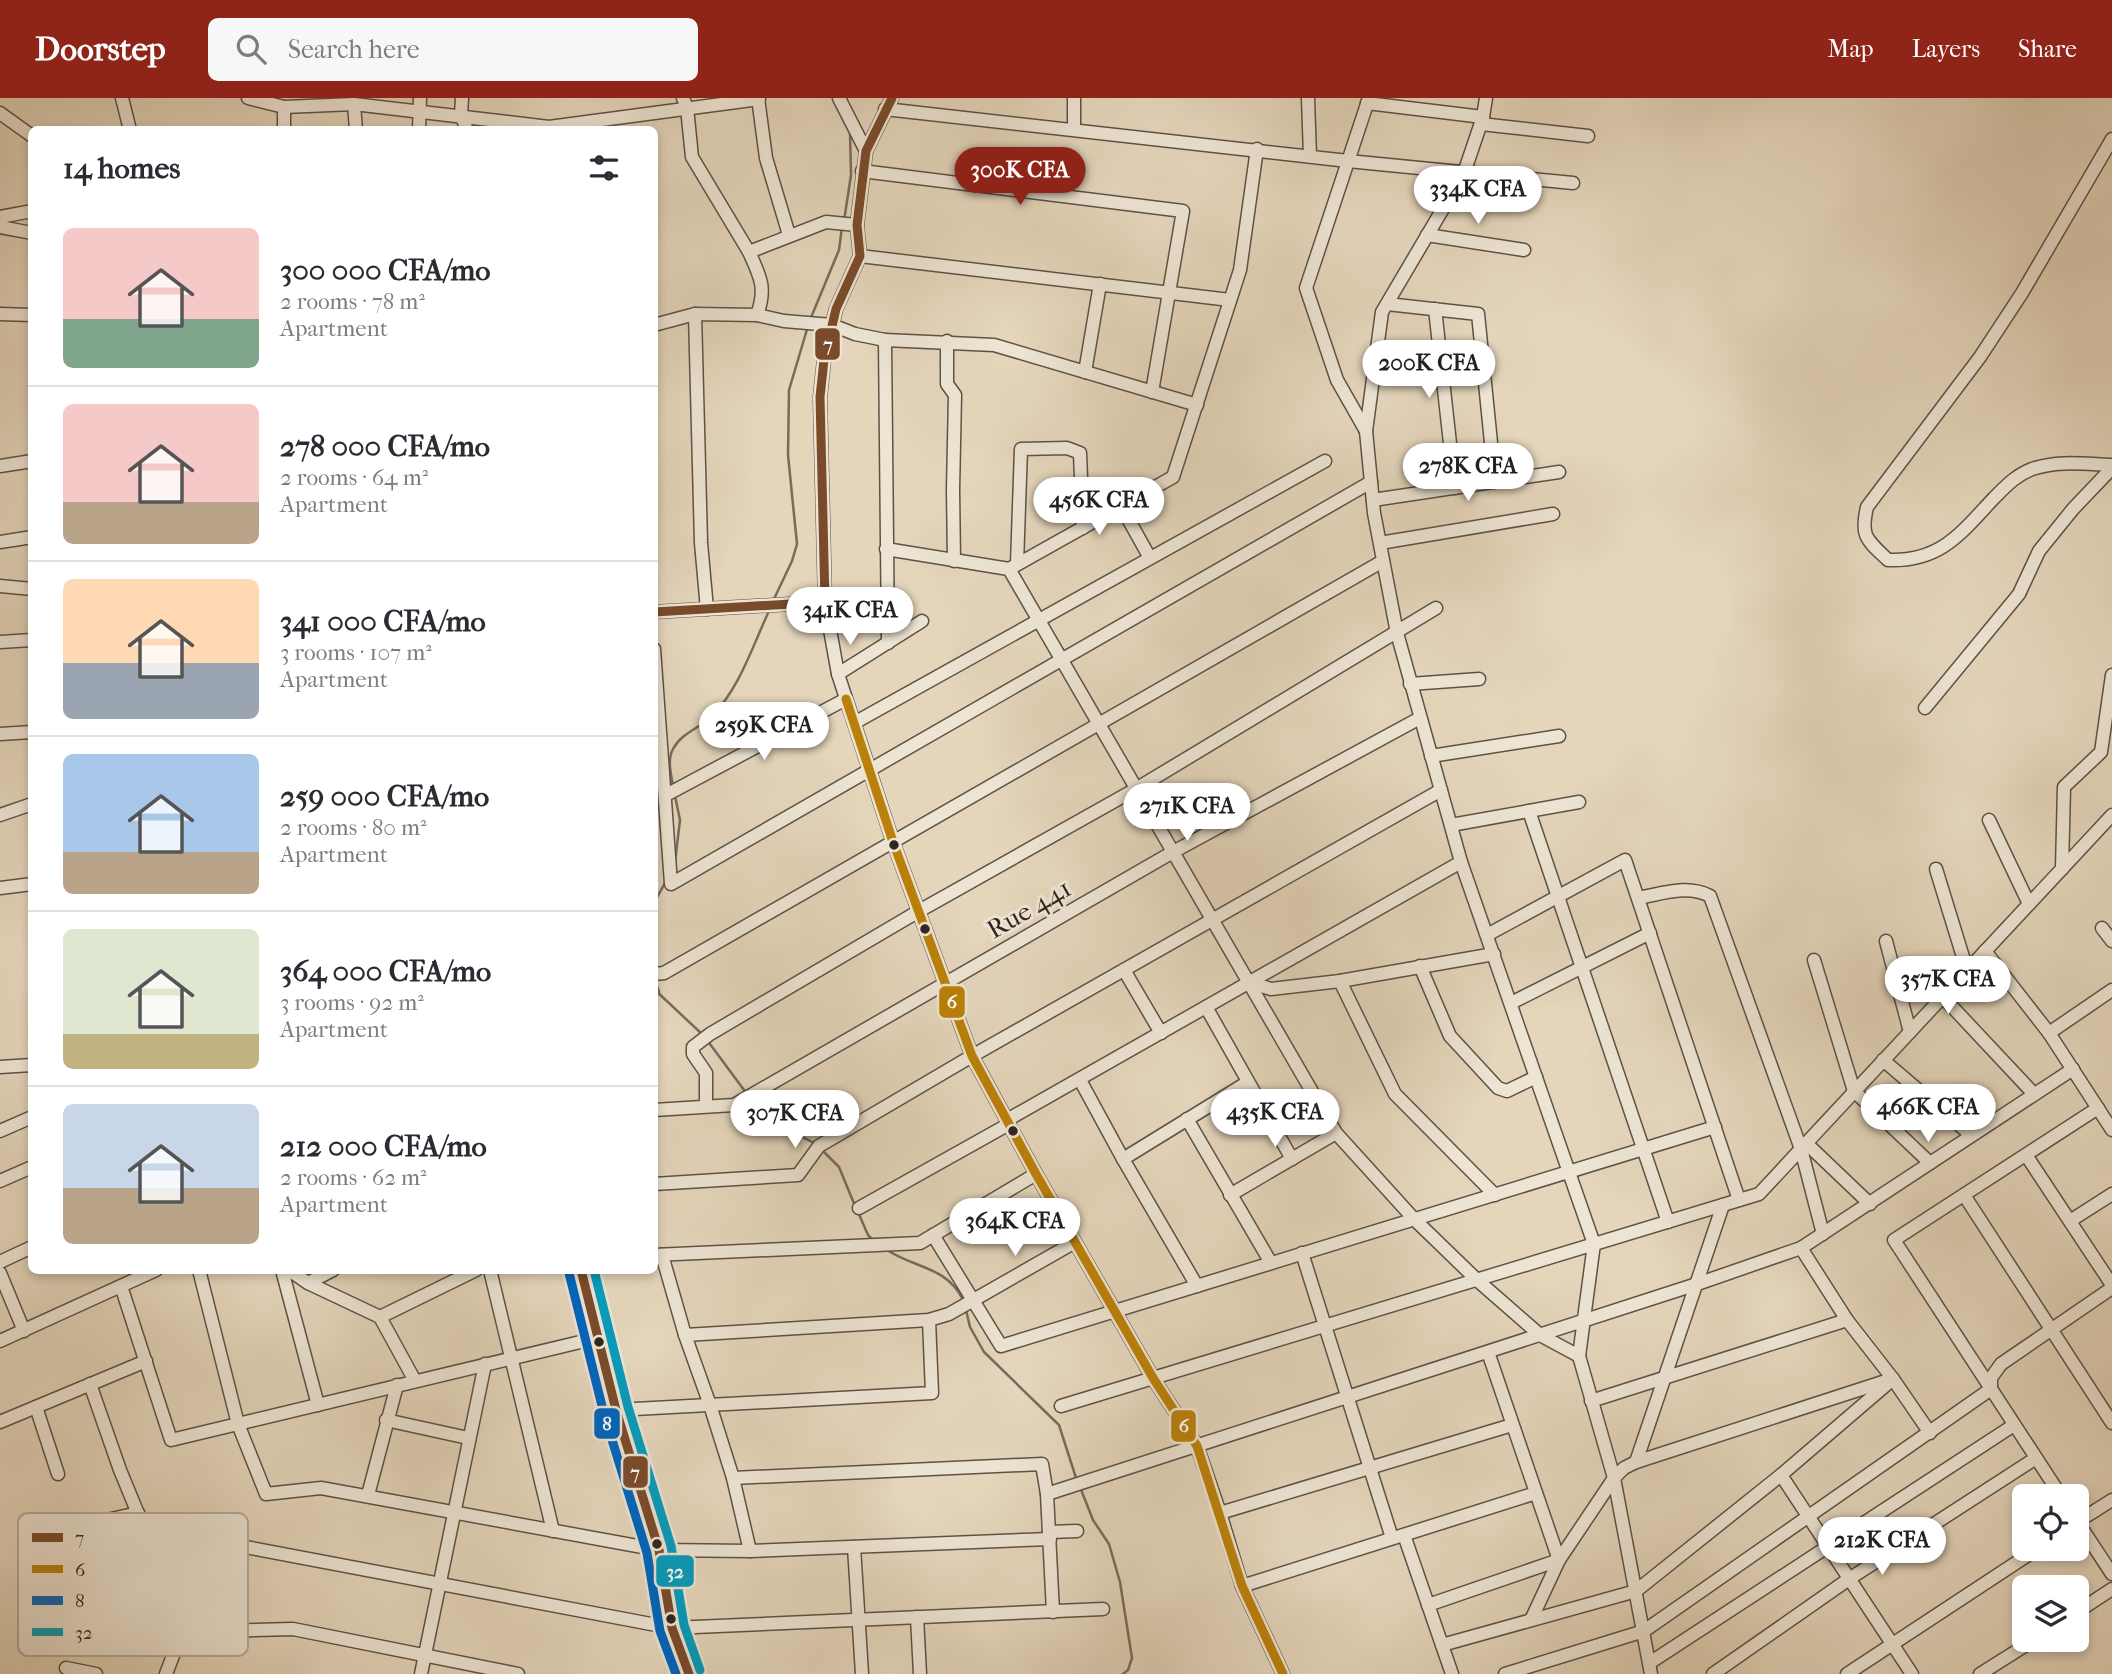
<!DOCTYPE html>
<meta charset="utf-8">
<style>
:root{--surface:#fff;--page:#f7f7f7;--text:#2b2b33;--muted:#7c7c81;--line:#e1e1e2;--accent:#8f2418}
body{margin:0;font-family:"IM FELL French Canon",serif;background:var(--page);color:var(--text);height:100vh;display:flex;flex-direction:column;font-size:26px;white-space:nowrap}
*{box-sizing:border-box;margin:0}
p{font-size:23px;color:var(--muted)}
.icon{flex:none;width:38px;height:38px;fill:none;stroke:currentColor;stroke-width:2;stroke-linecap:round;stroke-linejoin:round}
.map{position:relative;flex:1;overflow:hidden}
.panel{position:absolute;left:28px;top:28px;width:630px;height:1148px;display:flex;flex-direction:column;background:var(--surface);border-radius:10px;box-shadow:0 4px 10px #0003}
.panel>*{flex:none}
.buttons{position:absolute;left:2012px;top:1386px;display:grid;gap:14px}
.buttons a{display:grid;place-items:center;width:77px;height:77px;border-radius:10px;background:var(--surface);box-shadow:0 4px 10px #0003;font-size:35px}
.price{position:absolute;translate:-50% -60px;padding:0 16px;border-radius:24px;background:#fff;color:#222;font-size:23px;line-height:46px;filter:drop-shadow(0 2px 4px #0008)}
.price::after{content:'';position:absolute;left:50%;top:42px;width:21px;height:16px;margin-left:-10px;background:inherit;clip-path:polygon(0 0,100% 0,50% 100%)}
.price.active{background:var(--accent);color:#fff}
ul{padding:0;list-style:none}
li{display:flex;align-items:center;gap:21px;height:175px;padding:0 35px}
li+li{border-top:2px solid var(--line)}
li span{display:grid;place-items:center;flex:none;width:196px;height:140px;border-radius:10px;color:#555}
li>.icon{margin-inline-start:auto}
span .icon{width:84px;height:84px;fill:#fffc;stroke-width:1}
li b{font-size:30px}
h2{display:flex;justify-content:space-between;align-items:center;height:84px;padding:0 35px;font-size:30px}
header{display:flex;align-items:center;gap:42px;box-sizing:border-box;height:98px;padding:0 35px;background:var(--accent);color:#fff}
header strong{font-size:33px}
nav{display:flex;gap:38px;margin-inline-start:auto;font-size:24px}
.search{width:490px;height:63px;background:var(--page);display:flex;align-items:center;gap:18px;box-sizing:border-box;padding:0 24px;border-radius:10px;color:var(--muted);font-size:26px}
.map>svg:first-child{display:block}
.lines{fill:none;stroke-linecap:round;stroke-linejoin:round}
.stream{stroke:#776c5d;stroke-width:2.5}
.minor-casing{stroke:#5d5246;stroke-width:15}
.minor{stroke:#ede4d3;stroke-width:12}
.bus-1-casing{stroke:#ede4d3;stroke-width:14}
.bus-2-casing{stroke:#ede4d3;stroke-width:14}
.bus-3-casing{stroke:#ede4d3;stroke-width:14}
.bus-4-casing{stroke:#ede4d3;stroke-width:14}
.bus-1{stroke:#7a4b2a;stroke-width:9}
.bus-2{stroke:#bb8009;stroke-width:9}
.bus-3{stroke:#0065bd;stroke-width:9}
.bus-4{stroke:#059cbc;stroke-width:9}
.bus-dot{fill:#30261f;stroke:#ede4d3;stroke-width:2.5}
.labels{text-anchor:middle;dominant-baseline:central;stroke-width:6;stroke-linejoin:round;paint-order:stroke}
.street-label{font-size:26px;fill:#30261f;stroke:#ede4d3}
.key{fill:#ede4d3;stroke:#b4ab9d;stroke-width:2}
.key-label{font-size:19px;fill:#30261f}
.line-badge{stroke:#ede4d3;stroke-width:2.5}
.badge-label{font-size:19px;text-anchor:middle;font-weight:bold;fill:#fff}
</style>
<header>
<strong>Doorstep</strong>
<div class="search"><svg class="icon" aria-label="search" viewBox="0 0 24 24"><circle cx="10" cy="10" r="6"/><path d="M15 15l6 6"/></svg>Search here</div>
<nav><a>Map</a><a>Layers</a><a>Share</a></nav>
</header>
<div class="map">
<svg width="2112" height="1576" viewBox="0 0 2112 1576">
<rect width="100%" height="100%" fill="#e4d5bb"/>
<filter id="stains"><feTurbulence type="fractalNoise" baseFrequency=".00286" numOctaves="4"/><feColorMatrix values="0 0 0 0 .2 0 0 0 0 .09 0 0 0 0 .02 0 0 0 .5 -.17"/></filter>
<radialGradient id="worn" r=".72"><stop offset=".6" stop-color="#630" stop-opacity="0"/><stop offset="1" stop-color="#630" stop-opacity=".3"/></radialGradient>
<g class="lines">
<g class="stream">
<polyline points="844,123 851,77 850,35"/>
<polyline points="810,222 839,152 842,129"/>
<polyline points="773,503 792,463 797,446 788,357 789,292 808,228"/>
<path d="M673,688c-2,-12 -6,-26 0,-37 9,-17 28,-21 40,-34 27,-28 40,-70 56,-104"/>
<polyline points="675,764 680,722 675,698"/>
<polyline points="654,805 666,783"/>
<polyline points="655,881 659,894"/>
<polyline points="654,891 703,937"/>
<polyline points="707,942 747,996"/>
<polyline points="752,1001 783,1029 814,1045"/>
<polyline points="822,1052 839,1069 855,1108"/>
<polyline points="858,1114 868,1137 873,1142"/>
<path d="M887,1152c27,18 61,17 76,50"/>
<polyline points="966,1212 970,1229 984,1254 1059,1327 1077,1383"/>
<polyline points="1080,1389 1093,1422 1109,1446 1120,1484 1132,1560 1128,1572 1123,1576"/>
</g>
<g class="minor-casing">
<g id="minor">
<polyline points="122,0 130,32"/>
<polyline points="248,0 284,9 354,6 549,29 759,1"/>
<polyline points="462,0 461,17 467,32"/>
<polyline points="683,0 687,10 692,59 749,154 826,124 857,127"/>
<polyline points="758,0 766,60 789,137"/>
<polyline points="839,0 866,53"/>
<polyline points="892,0 866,53 857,127 860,158 836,211 824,262 820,299 825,504 838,576 893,744 972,958 1036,1076 1153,1280 1197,1348 1220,1415 1242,1488 1283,1576"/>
<polyline points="1074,0 1074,31"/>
<polyline points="1308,0 1310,58"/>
<polyline points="1486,0 1483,19 1464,75 1382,214 1366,333 1374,415 1397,535 1461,764 1594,1146 1579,1258 1614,1380 1651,1576"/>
<polyline points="1367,5 1483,19"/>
<polyline points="354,6 356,32"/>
<polyline points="284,9 284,32"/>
<polyline points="885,11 1348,63 1573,85"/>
<polyline points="0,15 32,38"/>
<polyline points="1481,26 1588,38"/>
<polyline points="419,32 420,0"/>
<path d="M2112,41l-90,154 -42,64 -113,150c-7,30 0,33 21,53 53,2 73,-27 106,-62 12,-12 22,-23 38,-29 26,-9 53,-5 80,-4"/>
<polyline points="862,73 1183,113 1152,294"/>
<polyline points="0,119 32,113"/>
<polyline points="0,129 32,135"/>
<polyline points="1427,137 1524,152"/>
<path d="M749,154c11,24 18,36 8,63"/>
<polyline points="860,158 1230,202"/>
<polyline points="1387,206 1478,216 1495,384"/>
<polyline points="1435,211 1455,390"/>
<polyline points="0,216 32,217"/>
<polyline points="695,216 701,445 707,511"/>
<polyline points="654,227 695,216 757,217 784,223 832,227 855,236 885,242 994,247 1197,307"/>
<polyline points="885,242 888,545"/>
<polyline points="947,243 947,286 955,297 953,392 954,463"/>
<polyline points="1085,274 1100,186"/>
<polyline points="1366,333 1337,282 1306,190 1369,0"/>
<polyline points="0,368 32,363"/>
<polyline points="1373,402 1559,374"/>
<polyline points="1121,408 1150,460"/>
<polyline points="0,444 32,439"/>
<polyline points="1380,445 1553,416"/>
<polyline points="886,451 1009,471 1173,379 1240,172 1257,51"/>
<polyline points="1017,466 1021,351 1067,350 1080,355 1083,430"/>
<polyline points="1009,471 1336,1035 1414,1121 1477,1182 1540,1237 1579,1258"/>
<polyline points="0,488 32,491"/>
<polyline points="654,514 825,504"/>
<polyline points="0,544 32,542"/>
<polyline points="654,551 671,786 1371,384"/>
<polyline points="838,576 922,523"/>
<polyline points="1410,586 1479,581"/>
<polyline points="1925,610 2019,496 2039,453 2073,411 2112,370"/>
<polyline points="854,625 1325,363"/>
<polyline points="0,636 32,634"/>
<polyline points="1431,658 1559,638"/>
<polyline points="666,697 846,601"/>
<polyline points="1529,713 1668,1124"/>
<polyline points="0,717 32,706"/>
<polyline points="1989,722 2029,806"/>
<polyline points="1451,727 1579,704"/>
<polyline points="1936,771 1967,872"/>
<polyline points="2062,771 2064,689 2101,654 2112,577"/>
<polyline points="0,790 32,786"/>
<path d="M1638,800c24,-4 49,-14 72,-2l91,253 22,85"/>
<polyline points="2102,830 2112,843"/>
<polyline points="1487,837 1625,762 1739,1102"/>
<polyline points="1886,843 1910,934"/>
<polyline points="1985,853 2049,935 2112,1032"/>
<polyline points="1814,862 1854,993 1930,1065"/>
<polyline points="1420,868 1450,938 1498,990 1507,993 1536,979"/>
<polyline points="1124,872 1161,935"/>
<polyline points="654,876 664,875 1383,463"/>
<polyline points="1340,883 1395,996 1495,1097"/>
<polyline points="1248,884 1271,891 1340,883 1494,856"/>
<polyline points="1943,899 2033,995"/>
<polyline points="1511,905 1650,835"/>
<polyline points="1206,909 1292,1061"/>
<polyline points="2049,935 2112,892"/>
<polyline points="1883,962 1971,1037"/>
<polyline points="0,969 32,967"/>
<polyline points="1080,982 1123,1061 1197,1188"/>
<polyline points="706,1008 706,975 693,956 693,949 710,936 919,813 1136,691 1436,510"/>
<polyline points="654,1012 734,1007 1173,754 1420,620"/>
<polyline points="1187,1021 1271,1165"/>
<polyline points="1007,1022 1461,764"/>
<polyline points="0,1033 32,1019"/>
<polyline points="1806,1045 1870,1106"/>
<polyline points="2026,1057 2112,1187"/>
<polyline points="1123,1061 1248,984"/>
<polyline points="0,1083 32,1069"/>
<polyline points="654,1086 798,1077 819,1048 972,958 1441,692"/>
<polyline points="1230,1097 1336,1035"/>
<polyline points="1964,1097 2112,1325"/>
<polyline points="859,1110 1009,1026"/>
<polyline points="2070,1123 2112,1096"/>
<polyline points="933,1137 1001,1248 1715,1029"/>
<polyline points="1801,1150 1847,1222 1893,1281 1930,1335"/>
<polyline points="1302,1155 1392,1440"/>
<polyline points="654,1157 920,1145 1036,1076"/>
<polyline points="662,1157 685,1237 710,1307 733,1380 750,1453"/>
<polyline points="0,1164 32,1149"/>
<polyline points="199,1172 238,1326 266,1396 321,1390 659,1452 750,1453 1050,1441"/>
<polyline points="282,1172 318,1307"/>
<polyline points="289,1172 308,1185 380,1219 415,1283"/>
<polyline points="490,1172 553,1433"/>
<polyline points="581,1172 616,1312 659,1452 672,1530 689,1576"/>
<polyline points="0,1175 24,1233"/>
<polyline points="308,1185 333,1172"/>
<polyline points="121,1188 171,1342 597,1240"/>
<polyline points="380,1219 476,1172"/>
<polyline points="685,1237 929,1222 949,1216 1075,1144"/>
<polyline points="0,1243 156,1172"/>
<polyline points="90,1286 120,1372 186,1532"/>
<polyline points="1591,1303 1847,1222"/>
<polyline points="1061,1308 1759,1096 2112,717"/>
<polyline points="36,1309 58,1376"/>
<polyline points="616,1312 932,1295 929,1222"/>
<polyline points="386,1322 468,1340"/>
<polyline points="0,1324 146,1263"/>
<polyline points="1636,1364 1723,1107"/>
<polyline points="1781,1377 1912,1576"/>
<polyline points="733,1380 1042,1366 1047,1396 1053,1514"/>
<polyline points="1047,1396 1697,1186 1801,1150 2073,971"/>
<polyline points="368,1397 397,1287"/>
<polyline points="2061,1398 1894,1142 2098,1010"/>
<polyline points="1220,1415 1512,1327"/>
<polyline points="2077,1423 2112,1476"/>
<polyline points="2077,1424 2112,1402"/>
<polyline points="75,1429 138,1415"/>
<polyline points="146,1434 251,1450 672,1530 1103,1511"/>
<polyline points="1049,1434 1077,1433"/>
<polyline points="1404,1437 1452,1576"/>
<polyline points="854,1449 862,1576"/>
<polyline points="1242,1488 1536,1395"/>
<polyline points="1428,1507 1559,1462 1488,1254"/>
<polyline points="2077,1514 2112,1491"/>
<polyline points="917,1519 920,1576"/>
<polyline points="1531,1522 1559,1462 1614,1380 1624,1370 1636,1364 1886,1283"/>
<polyline points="1442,1547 1636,1493 1781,1377 1893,1281"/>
<polyline points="1651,1564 2014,1327"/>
<polyline points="66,1570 96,1576"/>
<polyline points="166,1576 182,1534 293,1531 518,1576"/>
<polyline points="421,1576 485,1266"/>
<polyline points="1505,1576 1644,1533 1991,1291 1991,1280 2001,1266 2112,1190"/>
<polyline points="1713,1576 1849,1481 2036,1360"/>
<polyline points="1847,1576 2037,1451"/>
<polyline points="1980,1576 2034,1542"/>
</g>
</g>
<use href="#minor" class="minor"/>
<g class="bus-1-casing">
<g id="bus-1">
<polyline points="825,504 820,299 824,262 836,211 860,158 857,127 866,53 892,0"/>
<polyline points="654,514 825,504"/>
<polyline points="581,1172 616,1312 659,1452 672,1530 689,1576"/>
</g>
</g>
<g class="bus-2-casing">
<polyline id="bus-2" points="846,601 893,744 972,958 1036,1076 1153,1280 1197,1348 1242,1488 1283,1576"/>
</g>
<g class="bus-3-casing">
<polyline id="bus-3" points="569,1175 604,1316 647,1455 660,1533 676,1576"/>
</g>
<g class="bus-4-casing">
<polyline id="bus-4" points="594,1172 628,1309 671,1448 684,1527 700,1572"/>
</g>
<use href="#bus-1" class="bus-1"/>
<use href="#bus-2" class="bus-2"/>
<use href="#bus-3" class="bus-3"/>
<use href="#bus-4" class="bus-4"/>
</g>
<g class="bus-dot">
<circle cx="894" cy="747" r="6"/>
<circle cx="925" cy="831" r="6"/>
<circle cx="1013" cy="1033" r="6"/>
<circle cx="599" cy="1244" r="6"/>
<circle cx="657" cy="1446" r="6"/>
<circle cx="671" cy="1521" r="6"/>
</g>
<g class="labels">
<g class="street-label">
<text transform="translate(1029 811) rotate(-30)">Rue 441</text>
</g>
</g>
<rect x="18" y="1415" width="230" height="143" rx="10" class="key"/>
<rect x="32" y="1435" width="31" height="9" fill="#7a4b2a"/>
<rect x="32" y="1467" width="31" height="8" fill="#bb8009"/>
<rect x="32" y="1498" width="31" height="9" fill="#0065bd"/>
<rect x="32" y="1530" width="31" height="8" fill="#059cbc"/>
<g class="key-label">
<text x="75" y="1446">7</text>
<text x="75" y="1478">6</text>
<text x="75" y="1509">8</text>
<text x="75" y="1541">32</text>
</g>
<g class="line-badge">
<rect x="814" y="229" width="27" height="34" rx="7" fill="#7a4b2a"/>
<rect x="938" y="887" width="28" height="34" rx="7" fill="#bb8009"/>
<rect x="593" y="1309" width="28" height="33" rx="7" fill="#0065bd"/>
<rect x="1170" y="1311" width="27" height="34" rx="7" fill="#bb8009"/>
<rect x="622" y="1357" width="27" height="34" rx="7" fill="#7a4b2a"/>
<rect x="655" y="1456" width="40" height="34" rx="7" fill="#059cbc"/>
</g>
<g class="badge-label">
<text x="828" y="253">7</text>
<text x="952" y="910">6</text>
<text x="607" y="1332">8</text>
<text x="1184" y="1334">6</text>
<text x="635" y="1381">7</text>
<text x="675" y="1480">32</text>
</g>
<rect width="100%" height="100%" filter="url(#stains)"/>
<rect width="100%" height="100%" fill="url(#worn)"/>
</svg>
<div class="buttons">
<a><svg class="icon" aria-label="locate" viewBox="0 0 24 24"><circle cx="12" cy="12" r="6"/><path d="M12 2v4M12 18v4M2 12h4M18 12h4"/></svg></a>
<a><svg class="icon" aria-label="layers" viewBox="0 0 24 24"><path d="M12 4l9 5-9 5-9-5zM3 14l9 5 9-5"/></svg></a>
</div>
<b class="price active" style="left:1020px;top:109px">300K CFA</b>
<b class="price" style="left:1478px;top:128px">334K CFA</b>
<b class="price" style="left:1429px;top:302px">200K CFA</b>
<b class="price" style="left:1468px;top:405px">278K CFA</b>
<b class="price" style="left:1099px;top:439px">456K CFA</b>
<b class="price" style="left:850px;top:549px">341K CFA</b>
<b class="price" style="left:764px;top:664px">259K CFA</b>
<b class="price" style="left:1187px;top:745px">271K CFA</b>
<b class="price" style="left:1948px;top:918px">357K CFA</b>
<b class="price" style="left:1928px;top:1046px">466K CFA</b>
<b class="price" style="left:1275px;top:1051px">435K CFA</b>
<b class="price" style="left:795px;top:1052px">307K CFA</b>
<b class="price" style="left:1015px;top:1160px">364K CFA</b>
<b class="price" style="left:1882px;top:1479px">212K CFA</b>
<section class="panel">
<h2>14 homes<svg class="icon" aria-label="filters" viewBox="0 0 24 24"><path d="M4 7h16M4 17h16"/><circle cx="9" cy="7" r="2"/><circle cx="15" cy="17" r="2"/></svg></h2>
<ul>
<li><span style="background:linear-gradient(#f6c9c9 65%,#7fa58c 0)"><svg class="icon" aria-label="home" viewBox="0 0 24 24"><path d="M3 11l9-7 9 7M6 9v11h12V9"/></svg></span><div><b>300 000 CFA/mo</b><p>2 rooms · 78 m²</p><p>Apartment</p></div></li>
<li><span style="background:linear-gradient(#f6c9c9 70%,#b9a48a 0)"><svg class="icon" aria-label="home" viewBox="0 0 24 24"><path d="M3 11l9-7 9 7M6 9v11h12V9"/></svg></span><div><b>278 000 CFA/mo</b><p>2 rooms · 64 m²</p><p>Apartment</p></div></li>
<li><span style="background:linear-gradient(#ffd9b3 60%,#9aa5b1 0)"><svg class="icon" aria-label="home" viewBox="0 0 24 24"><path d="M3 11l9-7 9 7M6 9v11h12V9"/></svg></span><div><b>341 000 CFA/mo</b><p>3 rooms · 107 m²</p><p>Apartment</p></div></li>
<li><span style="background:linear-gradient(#a9c7e8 70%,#b9a48a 0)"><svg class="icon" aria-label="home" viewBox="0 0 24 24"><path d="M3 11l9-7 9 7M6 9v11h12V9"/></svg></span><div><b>259 000 CFA/mo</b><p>2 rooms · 80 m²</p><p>Apartment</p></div></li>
<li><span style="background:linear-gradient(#dfe7d0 75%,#c2b280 0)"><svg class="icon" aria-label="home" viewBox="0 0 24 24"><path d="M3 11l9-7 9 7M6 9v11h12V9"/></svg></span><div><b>364 000 CFA/mo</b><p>3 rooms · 92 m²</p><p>Apartment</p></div></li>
<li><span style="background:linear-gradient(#c9d6e8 60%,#b9a48a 0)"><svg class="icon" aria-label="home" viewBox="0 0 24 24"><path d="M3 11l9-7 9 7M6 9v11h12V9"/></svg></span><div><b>212 000 CFA/mo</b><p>2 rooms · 62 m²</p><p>Apartment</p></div></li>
</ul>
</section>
</div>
